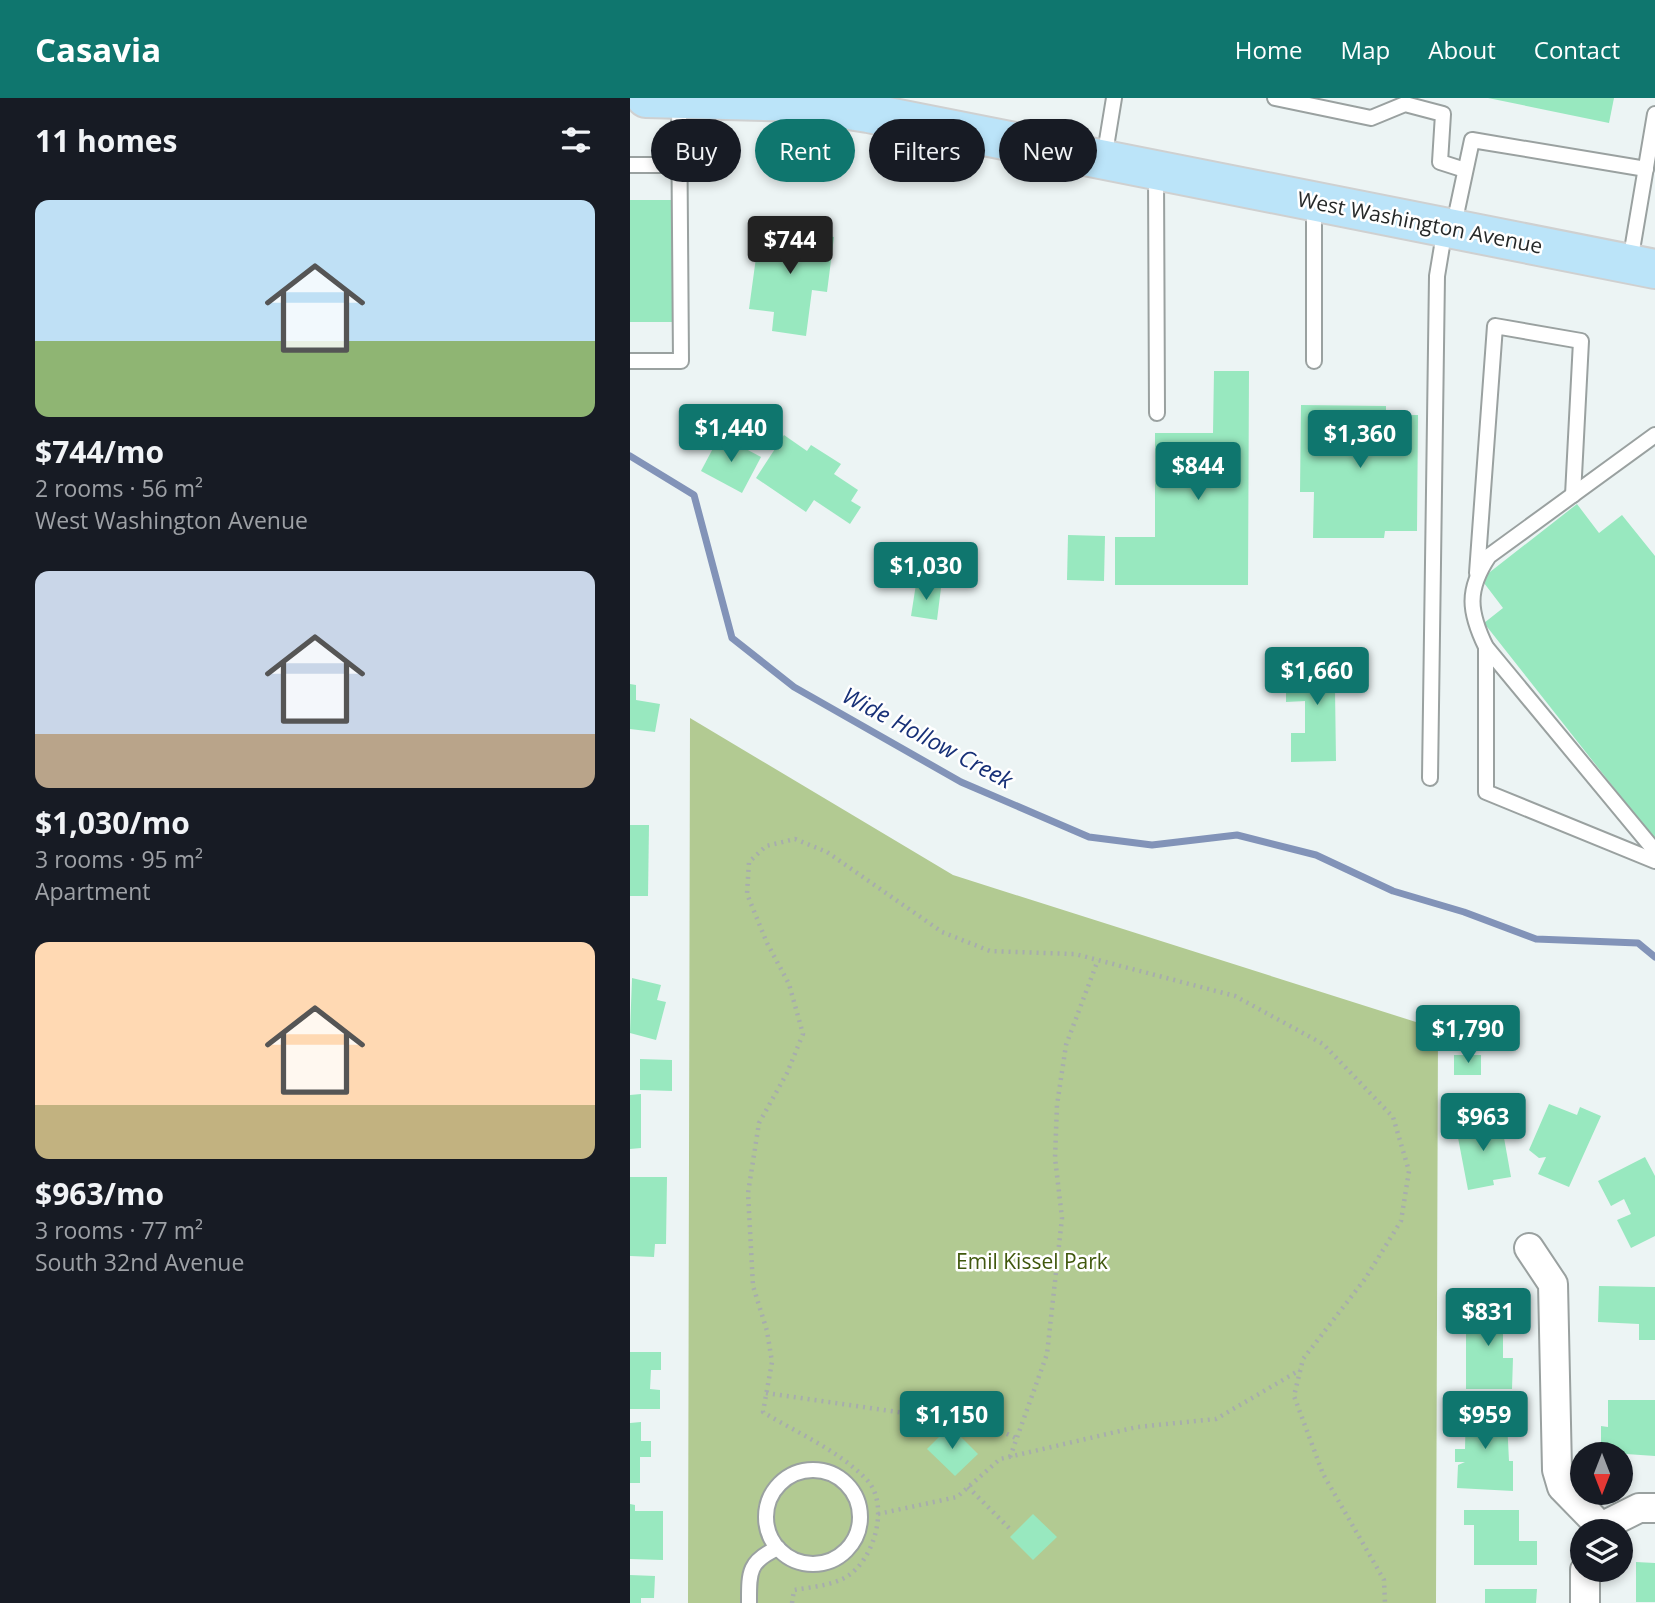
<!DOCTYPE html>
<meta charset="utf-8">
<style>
:root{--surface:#171b24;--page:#242831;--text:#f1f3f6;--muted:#9ea1a6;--accent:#0f766e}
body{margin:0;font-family:"Open Sans",sans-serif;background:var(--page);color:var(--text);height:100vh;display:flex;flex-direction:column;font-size:26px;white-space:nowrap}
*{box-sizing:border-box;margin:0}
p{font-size:23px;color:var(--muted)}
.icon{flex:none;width:38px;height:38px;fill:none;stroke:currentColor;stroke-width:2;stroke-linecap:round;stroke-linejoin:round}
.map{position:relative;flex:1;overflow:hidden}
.panel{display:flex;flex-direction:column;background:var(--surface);width:630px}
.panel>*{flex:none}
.hud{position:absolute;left:21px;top:21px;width:665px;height:63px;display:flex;gap:14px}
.needle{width:46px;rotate:180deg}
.tools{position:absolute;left:940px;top:1344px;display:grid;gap:14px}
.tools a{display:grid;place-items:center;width:63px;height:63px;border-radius:50%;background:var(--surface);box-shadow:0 4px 10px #0003;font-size:35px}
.price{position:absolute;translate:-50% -60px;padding:0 16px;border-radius:7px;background:var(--accent);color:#fff;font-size:23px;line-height:46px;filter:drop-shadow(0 2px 4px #0008)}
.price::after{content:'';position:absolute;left:50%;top:42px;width:21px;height:16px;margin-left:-10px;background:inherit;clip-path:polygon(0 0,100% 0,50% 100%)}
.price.current{background:#222;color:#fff}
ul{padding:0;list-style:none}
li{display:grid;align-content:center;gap:14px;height:371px;padding:0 35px}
li span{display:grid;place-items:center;height:217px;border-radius:14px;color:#555}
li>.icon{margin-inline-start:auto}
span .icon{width:126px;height:126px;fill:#fffc;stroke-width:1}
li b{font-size:30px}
h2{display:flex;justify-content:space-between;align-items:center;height:84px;padding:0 35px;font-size:30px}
.tag{padding:0 24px;border-radius:32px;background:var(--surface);box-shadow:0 4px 10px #0003;font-size:24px;line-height:63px}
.tag.current{background:var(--accent);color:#fff}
header{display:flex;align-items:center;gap:42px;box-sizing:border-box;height:98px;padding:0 35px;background:var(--accent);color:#fff}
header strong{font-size:33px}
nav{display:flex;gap:38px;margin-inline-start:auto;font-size:24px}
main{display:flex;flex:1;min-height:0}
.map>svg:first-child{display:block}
.green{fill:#b2ca92}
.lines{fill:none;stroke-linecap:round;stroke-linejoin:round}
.stream{stroke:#8293b8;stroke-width:7}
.building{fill:#98e8bf}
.lane-casing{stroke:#9aa1a0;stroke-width:18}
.street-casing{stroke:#9aa1a0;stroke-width:32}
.primary-casing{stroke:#cfd0d0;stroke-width:42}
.path{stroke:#a7adad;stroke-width:4.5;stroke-dasharray:2 5;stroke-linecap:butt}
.lane{stroke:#fff;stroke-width:14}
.street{stroke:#fff;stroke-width:28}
.primary{stroke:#bbe4f9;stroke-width:38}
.labels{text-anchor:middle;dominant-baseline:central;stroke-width:5;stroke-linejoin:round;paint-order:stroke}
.street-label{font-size:21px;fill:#262929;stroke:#fff}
.park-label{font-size:21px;fill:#40580e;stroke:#fff}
.water-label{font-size:23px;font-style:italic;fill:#173077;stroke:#fff}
</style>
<header>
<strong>Casavia</strong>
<nav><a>Home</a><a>Map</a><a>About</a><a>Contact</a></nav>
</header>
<main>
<section class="panel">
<h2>11 homes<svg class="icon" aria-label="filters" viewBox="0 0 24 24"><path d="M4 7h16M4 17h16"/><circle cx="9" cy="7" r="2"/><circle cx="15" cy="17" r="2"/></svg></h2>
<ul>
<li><span style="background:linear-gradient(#bfe0f5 65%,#8fb573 0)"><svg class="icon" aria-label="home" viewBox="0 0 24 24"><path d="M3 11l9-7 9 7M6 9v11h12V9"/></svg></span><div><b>$744/mo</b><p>2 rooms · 56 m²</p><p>West Washington Avenue</p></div></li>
<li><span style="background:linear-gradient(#c9d6e8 75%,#b9a48a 0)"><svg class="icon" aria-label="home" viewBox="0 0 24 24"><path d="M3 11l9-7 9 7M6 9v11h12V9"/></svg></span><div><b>$1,030/mo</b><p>3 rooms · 95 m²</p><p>Apartment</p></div></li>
<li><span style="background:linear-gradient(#ffd9b3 75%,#c2b280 0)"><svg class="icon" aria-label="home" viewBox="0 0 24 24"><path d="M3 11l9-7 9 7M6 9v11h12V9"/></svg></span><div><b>$963/mo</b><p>3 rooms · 77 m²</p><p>South 32nd Avenue</p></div></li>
</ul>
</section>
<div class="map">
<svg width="1025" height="1505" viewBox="0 0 1025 1505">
<rect width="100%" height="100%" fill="#ecf4f4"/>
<polygon class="green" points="60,620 323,777 808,931 806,1505 58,1505"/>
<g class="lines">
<polyline class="stream" points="0,358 64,397 102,540 164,589 331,684 459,739 522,747 607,737 686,757 763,793 834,814 906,841 1008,845 1025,859"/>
</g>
<g class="building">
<polygon points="858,0 984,0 979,25"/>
<rect x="0" y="102" width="42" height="122"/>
<polygon points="130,130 204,139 197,194 182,192 176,238 142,233 144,214 119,211"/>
<polygon points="584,273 619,273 618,487 485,487 485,439 525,439 525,335 583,335"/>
<polygon points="671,307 756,308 756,317 788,317 787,433 755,433 754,440 683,440 684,394 670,394"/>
<polygon points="90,337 131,359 112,395 71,373"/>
<polygon points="154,337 177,353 181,347 211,366 204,376 228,392 221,403 231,409 220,426 184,402 176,414 126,380"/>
<polygon points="947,406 969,435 992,417 1025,458 1025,742 854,525 873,510 851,481"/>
<polygon points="438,437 475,438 474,483 437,482"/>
<polygon points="286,486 311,490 307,522 281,518"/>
<polygon points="675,556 715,556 715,591 705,591 706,663 661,664 661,635 675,635 675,603 656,604 656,582 675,582"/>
<polygon points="0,586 6,587 6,602 30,606 25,634 0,631"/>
<polygon points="0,727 19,727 18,798 0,798"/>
<polygon points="2,880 31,887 27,902 36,904 26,942 0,935"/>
<rect x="824" y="957" width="27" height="20"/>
<polygon points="10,961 42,962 42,993 10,992"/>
<polygon points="11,996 11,1050 0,1051 0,997"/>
<polygon points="919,1006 947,1017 950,1009 971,1018 939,1089 908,1076 916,1059 909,1060 899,1052"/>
<polygon points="847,1020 849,1028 871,1023 881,1079 863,1082 864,1087 838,1092 825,1024"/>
<polygon points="1015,1059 1025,1078 1025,1138 1001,1150 987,1122 1001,1116 994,1101 981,1108 968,1083"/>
<polygon points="0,1079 37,1079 36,1146 25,1146 24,1159 0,1158"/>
<polygon points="969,1188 1025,1189 1025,1242 1009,1242 1009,1226 968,1224"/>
<polygon points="836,1209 883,1210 883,1234 873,1234 873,1260 883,1260 882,1291 836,1291"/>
<polygon points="0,1254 31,1254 31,1272 21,1272 20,1291 30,1292 30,1311 0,1311"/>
<polygon points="978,1302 1025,1302 1025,1358 996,1356 996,1362 990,1362 990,1356 971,1356 971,1328 978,1329"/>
<polygon points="836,1305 866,1305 866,1312 872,1312 872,1323 877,1323 879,1363 883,1363 883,1393 827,1390 828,1367 835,1364 825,1364 825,1351 835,1351"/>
<polygon points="11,1324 11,1343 21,1343 21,1359 10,1359 10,1385 0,1385 0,1325"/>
<polygon points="320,1328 348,1356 325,1378 297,1351"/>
<polygon points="0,1406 5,1407 5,1413 33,1413 33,1462 0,1461"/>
<polygon points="834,1412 889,1412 889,1443 907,1443 907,1467 844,1467 844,1427 834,1427"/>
<polygon points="403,1416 427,1439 403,1462 380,1439"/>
<polygon points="1006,1464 1025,1465 1025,1504 1006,1504"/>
<polygon points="0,1477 25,1478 24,1500 11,1500 11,1505 0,1505"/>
<polygon points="855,1491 907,1491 906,1505 855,1505"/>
</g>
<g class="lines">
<g class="lane-casing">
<g id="lane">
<polyline points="645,0 741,20 775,6 813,16 810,64 835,72"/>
<polyline points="474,61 484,0"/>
<polyline points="0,67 50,67"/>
<polyline points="526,74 527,315"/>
<polyline points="684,104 684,263"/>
<polyline points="823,131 842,42 1016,71"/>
<polyline points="1000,164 1025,16"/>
<polyline points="0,263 51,263 49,1"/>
<path d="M1025,337l-166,121c-23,34 -20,56 -3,91l169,204"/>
<polyline points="847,475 865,228 951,243 943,397"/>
<polyline points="856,549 856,694 1025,763"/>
<polyline points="800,680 807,178 815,130"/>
<circle cx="183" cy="1419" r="47"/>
<path d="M119,1505c0,-30 -1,-42 29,-55"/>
</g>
</g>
<g class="street-casing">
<g id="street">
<polyline points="899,1150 923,1186 927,1372 932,1389 971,1429 969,1433"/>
<polyline points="971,1429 1009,1410 1025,1410"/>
<polyline points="955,1505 955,1472"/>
</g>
</g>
<g class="primary-casing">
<polyline id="primary" points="16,0 168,4 238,15 1025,171"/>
</g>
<g class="path">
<polyline points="136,1295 358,1327 388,1341"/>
<polyline points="380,1359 417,1256 432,1120 425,1060 427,1007 436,947 468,862"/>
<polyline points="338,1389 382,1433"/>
<polyline points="248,1416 327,1399 370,1361 507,1329 586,1321 670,1272"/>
<path d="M162,1505l2,-13c16,-3 37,-4 52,-13 28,-16 45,-73 20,-98 -28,-29 -69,-46 -103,-67l9,-50 -5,-31 -14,-45 -5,-93 11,-70 28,-50 16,-39 -14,-50 -22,-41 -20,-49 2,-32 17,-16 29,-7 32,13 115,80 48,19 85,3 160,42 88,48 70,73 16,54 -8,50 -36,58 -62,80 -9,37 29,78 61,106 1,23"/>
</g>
<use href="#lane" class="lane"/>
<use href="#street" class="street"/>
<use href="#primary" class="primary"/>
</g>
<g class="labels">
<g class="street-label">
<text transform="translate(790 124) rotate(11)">West Washington Avenue</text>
</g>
<g class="park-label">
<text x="402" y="1163">Emil Kissel Park</text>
</g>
<g class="water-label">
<text transform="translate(298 639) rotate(28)">Wide Hollow Creek</text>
</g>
</g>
</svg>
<div class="tools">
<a><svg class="needle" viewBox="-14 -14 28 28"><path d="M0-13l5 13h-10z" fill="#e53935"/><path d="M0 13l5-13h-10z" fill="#9ea1a6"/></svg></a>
<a><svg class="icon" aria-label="layers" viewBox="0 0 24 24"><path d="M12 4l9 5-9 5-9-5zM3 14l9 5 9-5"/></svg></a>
</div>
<b class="price current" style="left:160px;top:178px">$744</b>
<b class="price" style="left:101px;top:366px">$1,440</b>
<b class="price" style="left:730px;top:372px">$1,360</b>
<b class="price" style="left:568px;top:404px">$844</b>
<b class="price" style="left:296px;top:504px">$1,030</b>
<b class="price" style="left:687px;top:609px">$1,660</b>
<b class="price" style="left:838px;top:967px">$1,790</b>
<b class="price" style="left:853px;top:1055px">$963</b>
<b class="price" style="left:858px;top:1250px">$831</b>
<b class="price" style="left:322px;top:1353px">$1,150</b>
<b class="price" style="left:855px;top:1353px">$959</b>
<div class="hud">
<a class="tag">Buy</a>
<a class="tag current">Rent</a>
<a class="tag">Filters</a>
<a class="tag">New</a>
</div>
</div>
</main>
